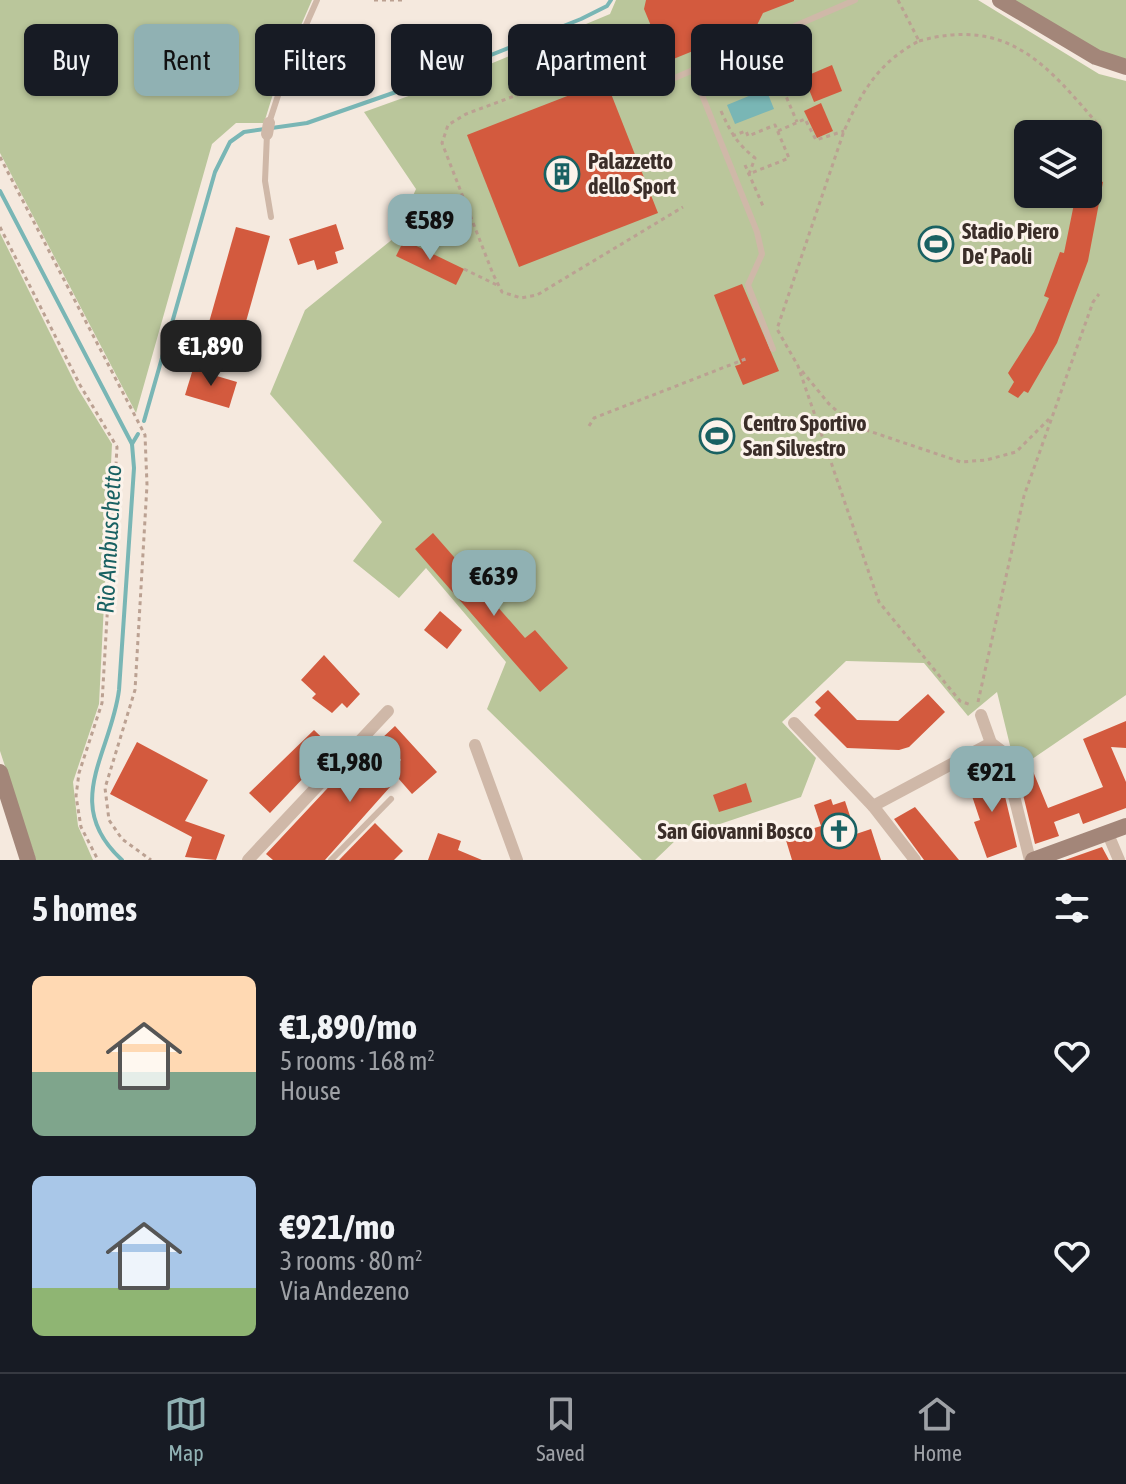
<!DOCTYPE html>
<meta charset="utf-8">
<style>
:root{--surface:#171b24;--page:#242831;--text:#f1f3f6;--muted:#9ea1a6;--line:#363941;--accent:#90b1b3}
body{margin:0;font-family:"Asap Condensed",sans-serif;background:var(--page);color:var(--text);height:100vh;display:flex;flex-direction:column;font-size:30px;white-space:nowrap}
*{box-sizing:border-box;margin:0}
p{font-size:26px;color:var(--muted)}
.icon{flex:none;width:44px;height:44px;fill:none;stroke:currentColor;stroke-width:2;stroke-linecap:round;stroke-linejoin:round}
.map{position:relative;height:860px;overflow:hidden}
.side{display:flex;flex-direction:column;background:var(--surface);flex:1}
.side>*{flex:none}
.hud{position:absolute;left:24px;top:24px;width:1078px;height:72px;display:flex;gap:16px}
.buttons{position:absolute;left:1014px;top:120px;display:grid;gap:16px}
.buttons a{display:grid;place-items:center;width:88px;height:88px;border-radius:12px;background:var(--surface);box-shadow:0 2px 6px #0004;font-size:40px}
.price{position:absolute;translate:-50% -68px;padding:0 18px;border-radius:16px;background:var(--accent);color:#111;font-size:26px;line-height:52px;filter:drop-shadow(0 2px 4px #0008)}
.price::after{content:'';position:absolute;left:50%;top:48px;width:24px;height:18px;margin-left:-12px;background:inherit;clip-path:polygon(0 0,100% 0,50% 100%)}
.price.current{background:#222;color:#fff}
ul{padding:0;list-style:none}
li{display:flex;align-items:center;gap:24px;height:200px;padding:0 32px}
li span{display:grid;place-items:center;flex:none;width:224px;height:160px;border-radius:12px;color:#555}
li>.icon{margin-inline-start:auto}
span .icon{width:96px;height:96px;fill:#fffc;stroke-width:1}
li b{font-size:34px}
h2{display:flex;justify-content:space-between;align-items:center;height:96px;padding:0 32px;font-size:34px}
.pill{padding:0 28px;border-radius:12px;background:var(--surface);box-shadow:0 2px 6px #0004;font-size:28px;line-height:72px}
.pill.current{background:var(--accent);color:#111}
.tabs{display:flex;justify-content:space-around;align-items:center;height:112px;border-top:2px solid var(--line);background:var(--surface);font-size:22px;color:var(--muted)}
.tabs a{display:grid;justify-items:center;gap:4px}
.tabs .current{color:var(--accent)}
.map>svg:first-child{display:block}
.green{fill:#bac69b;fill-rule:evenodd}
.water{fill:#79b6b5}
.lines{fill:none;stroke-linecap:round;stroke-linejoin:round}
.stream{stroke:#79b6b5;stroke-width:4}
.building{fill:#d35a3e}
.path{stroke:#bba192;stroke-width:3;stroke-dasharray:4 4;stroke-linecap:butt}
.lane{stroke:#cfb8a8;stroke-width:6}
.street{stroke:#cfb8a8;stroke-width:12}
.secondary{stroke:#a38679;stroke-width:16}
.labels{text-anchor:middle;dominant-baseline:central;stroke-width:6;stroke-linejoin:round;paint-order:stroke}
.poi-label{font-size:22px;font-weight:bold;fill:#3b2e29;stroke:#fcf3eb;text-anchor:start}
.water-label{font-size:24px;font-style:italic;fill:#196162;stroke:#fcf3eb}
</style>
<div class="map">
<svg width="1126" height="860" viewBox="0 0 1126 860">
<rect width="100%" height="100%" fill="#f5e9de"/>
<g class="green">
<polygon points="0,0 312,0 278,78 264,123 236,123 212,144 136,413 0,153"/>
<path d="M616,0h362l121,74 27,7v614l-110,75 -19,-78 -29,24 -44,-53 -78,-2 -64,61 34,36 -15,39 -123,41 -23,22h-13l-155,-151 19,-47 -80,-94 -27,30 -46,-37 29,-39 -112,-128 35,-84 89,-72 22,-49 -52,-77 78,-28 168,-70zM1028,134h60v60h-60z"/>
<polygon points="1012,0 1126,0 1126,60 1105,54"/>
<polygon points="0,233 78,389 112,444 99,704 73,782 78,826 93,860 36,860 0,751"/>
</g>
<polygon class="water" points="766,89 774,109 735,124 727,105"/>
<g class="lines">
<g class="stream">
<path d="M0,191l132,253 2,24 -15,222c-8,64 -58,114 3,170"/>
<polyline points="144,421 215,172 230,142 244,132 307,123 416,85 581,19 607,6 611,0"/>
<polyline points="132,444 138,434"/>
</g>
</g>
<g class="building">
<polygon points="646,0 794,0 794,1 763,13 757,25 666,62 644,9"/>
<polygon points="832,65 842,91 814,102 804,77"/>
<polygon points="606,81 658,213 519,267 467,135"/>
<polygon points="821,103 833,131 817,138 804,111"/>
<polygon points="1088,154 1102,154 1098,180 1103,182 1088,261 1057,343 1028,393 1024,391 1018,398 1008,392 1014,382 1008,373 1034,332 1049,298 1044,296 1060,252 1064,253 1076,194 1088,194"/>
<polygon points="336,224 344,249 335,252 338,263 317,270 314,260 298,265 289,239"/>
<polygon points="236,227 270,236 240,343 206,333"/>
<polygon points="404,240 464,269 456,285 396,256"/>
<polygon points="742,284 779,371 743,385 735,366 741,364 714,295"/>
<polygon points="193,369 237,382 229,408 185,395"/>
<polygon points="433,533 525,638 535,630 568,668 540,692 415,549"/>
<polygon points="440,611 462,630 447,649 424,630"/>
<polygon points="324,655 360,694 347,708 342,703 332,713 312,698 316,694 301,680"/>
<polygon points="828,690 857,720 898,721 928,694 945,712 909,747 899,750 847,748 814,715 821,708 815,702"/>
<polygon points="1126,721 1126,748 1111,747 1126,782 1126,808 1083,824 1079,813 1054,822 1059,836 1035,844 1018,774 1030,764 1048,808 1103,787 1083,739"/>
<polygon points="395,726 437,772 412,794 398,778 325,860 273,860 266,854 353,761 376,783 401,760 381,739"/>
<polygon points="314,730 337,752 313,778 308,773 270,813 249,793"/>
<polygon points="137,742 208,780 185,821 225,835 216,860 185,857 192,837 110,794"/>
<polygon points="998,767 1017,847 987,858 974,822 980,820 967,781"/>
<polygon points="746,783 752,802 719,812 713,795"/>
<polygon points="831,799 833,805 845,801 856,834 871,829 881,860 792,860 785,837 821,826 814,805"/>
<polygon points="915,807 959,860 924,860 894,819"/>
<polygon points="375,823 403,851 394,860 339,860"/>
<polygon points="438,833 461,841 458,850 482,860 428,860"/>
<polygon points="1102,847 1109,860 1065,860"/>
</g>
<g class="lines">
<g class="path">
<polyline points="374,0 406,0"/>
<path d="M898,0l21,41c-40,21 -57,50 -75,90l-67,198 21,37 81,236 81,99 11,4"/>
<path d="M919,41c90,-25 129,25 182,87"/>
<polyline points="619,62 598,65 466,114 448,125 442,143 493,274 502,292 521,298 537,295 683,207"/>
<polyline points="774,68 797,122"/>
<path d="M721,111c9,20 16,33 34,47l-6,16 40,-16 -14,-33 -27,11 -2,-5 -14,5"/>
<polyline points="778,131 805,119 816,140 844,131"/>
<polyline points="0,157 145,435 147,485 135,690 105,788 109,820 122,839 151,860"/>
<polyline points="745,165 763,206"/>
<polyline points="0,227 80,385 117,447 102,703 79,773 76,796 81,827 98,860"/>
<polyline points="464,269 499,286"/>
<polyline points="802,371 829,404 854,426 961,462 986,460 1016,452 1049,419"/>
<polyline points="589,426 594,418 748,358"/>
<polyline points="978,702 1024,496 1093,302 1099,294"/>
</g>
<g class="lane">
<polyline points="692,70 757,232 762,254 748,285 773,349"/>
<polyline points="640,93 855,0"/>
<polyline points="269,123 287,68 317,0"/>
<polyline points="267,134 265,181 271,217"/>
<polyline points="331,860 391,799"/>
</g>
<g class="street">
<polyline points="267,134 269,123"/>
<polyline points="981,715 991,743"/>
<polyline points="794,723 873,806"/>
<polyline points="475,745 517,860"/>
<polyline points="1108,834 1119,860"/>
<polyline points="248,860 388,711"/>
<polyline points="915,860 873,806 991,743 1003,752 1030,860"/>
</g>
<g class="secondary">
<polyline points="1000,0 1096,57 1126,67"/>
<polyline points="0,772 28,860"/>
<polyline points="1033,860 1126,826"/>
</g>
</g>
<defs>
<g id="building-ring" transform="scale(1.8)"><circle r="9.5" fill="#fcf3eb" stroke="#196162" stroke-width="1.5"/><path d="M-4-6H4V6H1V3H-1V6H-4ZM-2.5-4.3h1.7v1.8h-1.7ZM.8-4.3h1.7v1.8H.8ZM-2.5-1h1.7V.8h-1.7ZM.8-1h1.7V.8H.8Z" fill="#196162"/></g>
<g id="stadium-ring" transform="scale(1.8)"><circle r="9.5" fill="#fcf3eb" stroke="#196162" stroke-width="1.5"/><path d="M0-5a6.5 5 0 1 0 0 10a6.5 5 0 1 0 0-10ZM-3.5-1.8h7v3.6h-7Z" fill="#196162"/></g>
<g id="church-ring" transform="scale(1.8)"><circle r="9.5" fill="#fcf3eb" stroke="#196162" stroke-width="1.5"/><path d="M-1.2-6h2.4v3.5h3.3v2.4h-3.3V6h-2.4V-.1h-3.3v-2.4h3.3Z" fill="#196162"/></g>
</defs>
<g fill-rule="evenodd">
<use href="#building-ring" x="562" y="174"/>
<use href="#stadium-ring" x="936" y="244"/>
<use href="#stadium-ring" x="717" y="436"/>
<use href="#church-ring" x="839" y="831"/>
</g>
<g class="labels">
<g class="poi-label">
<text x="588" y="161">Palazzetto<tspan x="588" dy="25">dello Sport</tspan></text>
<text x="962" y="231">Stadio Piero<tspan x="962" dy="25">De' Paoli</tspan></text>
<text x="743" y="423">Centro Sportivo<tspan x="743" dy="25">San Silvestro</tspan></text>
<text x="813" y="831" text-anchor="end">San Giovanni Bosco</text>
</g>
<g class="water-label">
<text transform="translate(109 539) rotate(-87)">Rio Ambuschetto</text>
</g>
</g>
</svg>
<div class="buttons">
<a><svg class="icon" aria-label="layers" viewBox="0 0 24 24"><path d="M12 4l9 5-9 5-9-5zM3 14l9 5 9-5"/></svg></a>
</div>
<b class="price" style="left:430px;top:262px">€589</b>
<b class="price current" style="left:211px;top:388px">€1,890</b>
<b class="price" style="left:494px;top:618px">€639</b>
<b class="price" style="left:350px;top:804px">€1,980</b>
<b class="price" style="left:992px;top:814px">€921</b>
<div class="hud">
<a class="pill">Buy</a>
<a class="pill current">Rent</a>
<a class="pill">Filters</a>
<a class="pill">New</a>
<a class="pill">Apartment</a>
<a class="pill">House</a>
</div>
</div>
<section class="side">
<h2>5 homes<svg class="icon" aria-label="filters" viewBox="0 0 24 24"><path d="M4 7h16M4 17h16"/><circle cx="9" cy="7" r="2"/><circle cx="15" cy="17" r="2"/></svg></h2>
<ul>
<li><span style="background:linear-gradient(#ffd9b3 60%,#7fa58c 0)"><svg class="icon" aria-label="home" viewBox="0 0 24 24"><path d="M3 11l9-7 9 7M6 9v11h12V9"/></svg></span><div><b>€1,890/mo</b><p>5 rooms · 168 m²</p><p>House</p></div><svg class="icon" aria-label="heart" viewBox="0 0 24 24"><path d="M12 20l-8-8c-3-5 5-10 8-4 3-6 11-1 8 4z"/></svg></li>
<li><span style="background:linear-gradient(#a9c7e8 70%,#8fb573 0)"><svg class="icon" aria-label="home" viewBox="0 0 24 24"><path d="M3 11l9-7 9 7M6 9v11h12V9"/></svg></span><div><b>€921/mo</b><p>3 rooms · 80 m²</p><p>Via Andezeno</p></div><svg class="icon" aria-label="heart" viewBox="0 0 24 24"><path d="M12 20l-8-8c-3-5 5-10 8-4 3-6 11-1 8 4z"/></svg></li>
</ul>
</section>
<nav class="tabs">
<a class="current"><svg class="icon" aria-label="map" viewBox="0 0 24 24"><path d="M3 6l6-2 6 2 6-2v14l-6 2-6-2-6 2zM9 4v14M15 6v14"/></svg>Map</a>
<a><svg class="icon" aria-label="saved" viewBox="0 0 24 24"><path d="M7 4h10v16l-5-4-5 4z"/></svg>Saved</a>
<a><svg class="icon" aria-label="home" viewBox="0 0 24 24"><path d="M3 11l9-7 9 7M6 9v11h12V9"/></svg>Home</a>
</nav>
